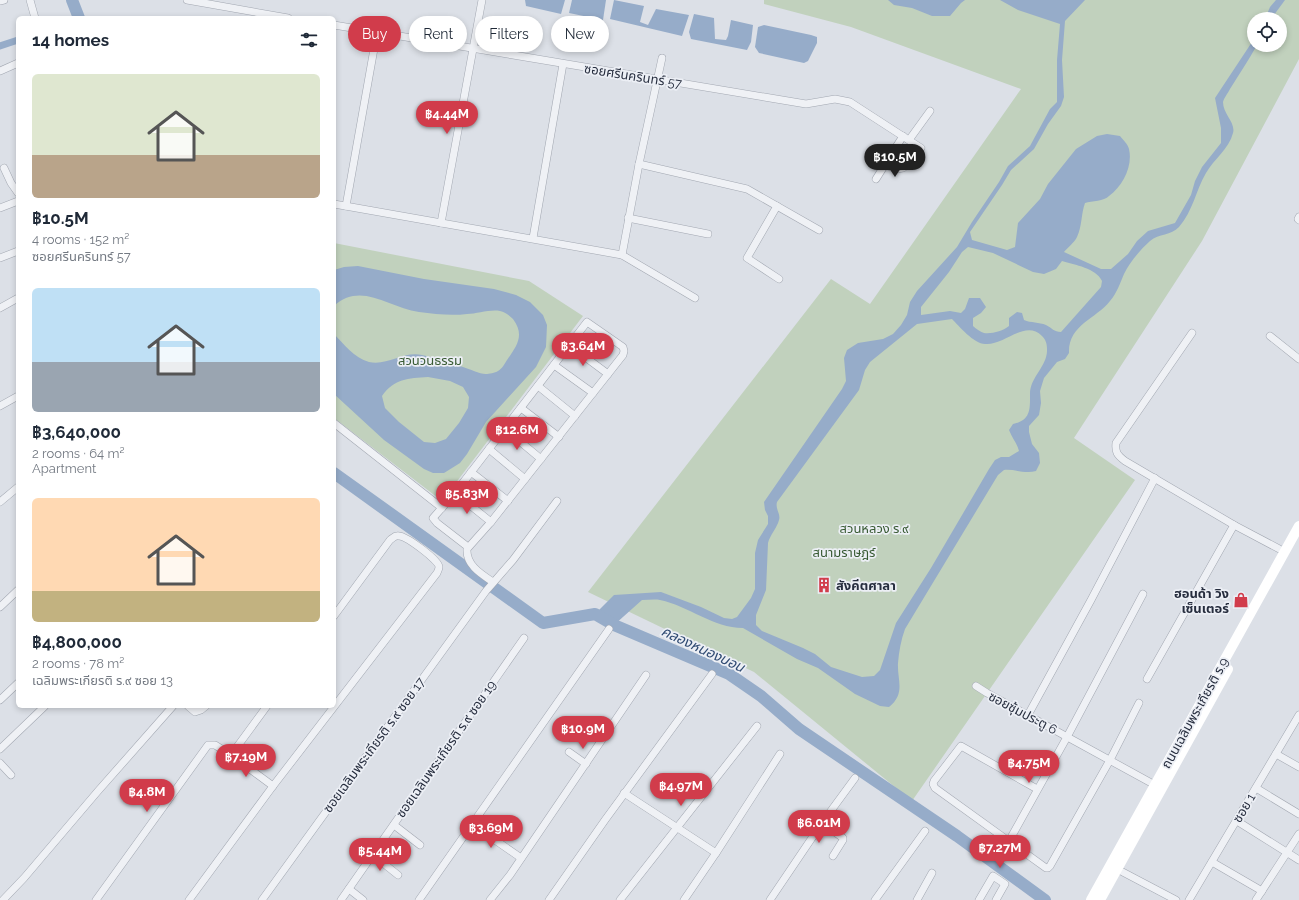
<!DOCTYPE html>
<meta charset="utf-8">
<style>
:root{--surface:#fff;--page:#f6f6f7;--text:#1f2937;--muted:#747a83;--accent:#d13c4b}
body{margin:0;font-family:Raleway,"Noto Sans Thai",sans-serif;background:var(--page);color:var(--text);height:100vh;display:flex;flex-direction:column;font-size:15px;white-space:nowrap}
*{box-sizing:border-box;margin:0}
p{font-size:13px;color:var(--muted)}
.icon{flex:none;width:22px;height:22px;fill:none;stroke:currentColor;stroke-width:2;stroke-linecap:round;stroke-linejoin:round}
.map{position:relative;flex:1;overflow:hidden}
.sheet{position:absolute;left:16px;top:16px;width:320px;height:692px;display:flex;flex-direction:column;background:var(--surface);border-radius:6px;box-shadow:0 2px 6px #0003}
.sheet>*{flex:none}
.banner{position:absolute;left:348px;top:16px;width:380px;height:36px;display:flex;gap:8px}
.controls{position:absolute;left:1247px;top:12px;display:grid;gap:8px}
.controls a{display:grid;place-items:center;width:40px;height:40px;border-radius:50%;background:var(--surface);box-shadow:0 2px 6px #0003;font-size:20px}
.price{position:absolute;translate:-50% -34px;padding:0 9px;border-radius:14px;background:var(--accent);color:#fff;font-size:13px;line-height:26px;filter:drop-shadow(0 1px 2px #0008)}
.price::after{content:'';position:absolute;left:50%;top:24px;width:12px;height:9px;margin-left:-6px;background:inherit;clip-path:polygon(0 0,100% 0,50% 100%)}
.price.active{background:#222;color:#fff}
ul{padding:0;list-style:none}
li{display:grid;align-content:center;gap:8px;height:212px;padding:0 16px}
li span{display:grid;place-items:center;height:124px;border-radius:6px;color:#555}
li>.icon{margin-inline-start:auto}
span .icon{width:72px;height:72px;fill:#fffc;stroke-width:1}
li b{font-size:17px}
h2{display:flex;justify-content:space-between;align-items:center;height:48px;padding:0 16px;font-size:17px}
.pill{padding:0 14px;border-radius:18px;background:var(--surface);box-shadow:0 2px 6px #0003;font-size:14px;line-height:36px}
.pill.active{background:var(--accent);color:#fff}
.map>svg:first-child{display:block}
.green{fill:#c1d1bd;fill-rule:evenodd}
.water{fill:#96acc9;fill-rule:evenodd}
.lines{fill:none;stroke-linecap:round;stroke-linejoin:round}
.canal{stroke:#96acc9;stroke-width:7}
.river{stroke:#96acc9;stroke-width:12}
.street-casing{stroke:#a2a7b1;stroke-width:8}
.street{stroke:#eff1f5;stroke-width:7}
.secondary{stroke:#fff;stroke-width:10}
.labels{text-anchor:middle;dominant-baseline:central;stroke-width:3.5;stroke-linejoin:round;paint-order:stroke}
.street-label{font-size:13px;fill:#262d3e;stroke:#eceff5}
.park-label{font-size:13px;fill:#385a33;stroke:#eceff5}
.poi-label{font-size:13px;font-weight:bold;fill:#262d3e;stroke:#eceff5;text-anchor:start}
.water-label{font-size:14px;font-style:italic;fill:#2f4a72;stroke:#eceff5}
</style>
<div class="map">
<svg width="1299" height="900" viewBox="0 0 1299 900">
<rect width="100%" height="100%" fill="#dce0e7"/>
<g class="green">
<path d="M764,0h535v59l-97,182 -128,197 61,42 -223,321 -158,-129 -166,-80 243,-313 39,25 151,-215 -170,-62 -87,-23zM1254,19h26v26h-26z"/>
<polygon points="334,243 529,281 583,316 442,501 334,418"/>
</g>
<g class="water">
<polygon points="525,0 565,0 561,14 526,6"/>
<polygon points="572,0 606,0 603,20 569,13"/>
<polygon points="614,0 644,6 640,22 648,25 656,9 689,15 682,36 610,19"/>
<polygon points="888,0 965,0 961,3 950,16 932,16 912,8 894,5"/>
<path d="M1000,0h85l-20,21 -3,39 2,37 -3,9 -13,18 -14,25 -23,21 -9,15 -32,47 2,8 35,10 8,-3 3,-24 22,-24 8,-15 28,-35 21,-13 10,-2 13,2c3,4 8,8 9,13 4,17 -6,37 -20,47 -5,5 -17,5 -24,7 -4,11 -3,24 -8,34 -3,6 -9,10 -13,15l37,17h10l17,-15 9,-13 11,-10 27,-8 16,-28 4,-14 7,-14 19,-24v-15l-6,-30 39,-59v6h3c-8,15 -18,29 -27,44 -2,4 -6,9 -7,13 0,12 13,21 10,31 -4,16 -19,26 -27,40 -10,17 -13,38 -27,54 -8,9 -20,6 -29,14 -10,9 -20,21 -26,33 -4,9 -7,19 -14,27 -14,18 -42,24 -41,52l-4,6 -8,3 -13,16 -4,13 1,12 -2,12 -10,11v6l3,12 7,9 1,10 -4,8c-11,3 -21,-2 -32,-1l-6,5 -93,154c-4,11 -6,22 -7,34 -1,17 8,30 -9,44l-9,-1 -25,-12 -37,-26 -21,-9 -54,-31c-30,0 -54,-22 -83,-28 -5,-1 -12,0 -18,0l-28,25 -19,-11 19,-19 47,-3 40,15 23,11 8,1 5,-2 14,-19 4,-9v-36l3,-13 10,-16v-8l-3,-6 -1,-8 78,-113 4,-8 -2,-23 3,-8 11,-7 25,-4 10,-5 8,-9 6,-10 3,-13 7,-11 40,-44 15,-25 27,-40 9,-16 22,-20 20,-37 7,-7v-42l3,-36 -42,-14zM968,247l25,6 40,19 11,2 12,-5 6,-8c13,4 34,7 40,20l-1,6 -40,45c-7,0 -9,-4 -15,-7 -7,-3 -15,-2 -22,-5l-2,-7 -5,-1 -8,6v8c-6,5 -17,8 -25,7 -3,-1 -8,-4 -11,-7v-8l8,-5 5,-6 -6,-9h-11l-4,11 -4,4 -11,-2 -29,4v-8l28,-35 13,-20zM952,319c7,7 22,25 33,25 19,2 40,-25 57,-8 4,4 5,8 5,13 1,17 -17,28 -17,45 0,15 1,26 -17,30l-4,6c3,8 8,13 10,21l-10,6h-8l-6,3 -6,9 -58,99 -35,55 -16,47 -6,6 -12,1 -31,-10 -16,-13 -12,-6 -41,-17 -6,-6v-10l10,-25 2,-47c2,-8 9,-15 11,-23 2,-6 -4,-11 -2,-18l82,-112 6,-20 5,-8 47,-38z"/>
<polygon points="1276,0 1285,0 1271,19 1265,19 1270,7"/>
<polygon points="694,14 714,18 715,39 726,40 728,36 731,20 753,25 751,42 747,50 691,39 689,32"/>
<polygon points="764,25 811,35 817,37 817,43 808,61 804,63 759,53 755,47 758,27"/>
<path d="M358,266l66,13 70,10 22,6 14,7 13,13 4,10 -1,22 -10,20 -50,55 -19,32 -7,9 -16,10h-11l-9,-4 -40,-29 -50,-46v-60c10,10 20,24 35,28 19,4 34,-11 53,-7 14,3 27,8 41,12 7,2 16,7 23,7 3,0 9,-1 12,-3 4,-2 7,-8 9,-11 10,-14 18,-25 6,-41 -3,-3 -8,-7 -13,-8 -10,-2 -23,3 -33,3 -16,2 -32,0 -48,-2 -30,-4 -58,-31 -85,-6v-36l10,-3zM428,377l22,4 13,6 6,10 -1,11 -9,15 -13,16 -11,4 -11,-1 -25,-20 -14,-14 -3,-12c12,-17 26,-18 46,-19z"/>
</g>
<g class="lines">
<polyline class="canal" points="0,46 18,40"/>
<g class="river">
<polyline points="72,0 79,18"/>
<polyline points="334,473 543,623 595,614 614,625 729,674 761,696 799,729 957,836 1045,900"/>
</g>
<g class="street-casing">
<g id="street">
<polyline points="30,0 35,18"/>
<polyline points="187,0 288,18"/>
<polyline points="0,1 4,0"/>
<polyline points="334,25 806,104 835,99 850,102 921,148"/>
<polyline points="0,71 18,63"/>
<polyline points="909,140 930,111"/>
<polyline points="896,147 908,159 907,163"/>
<polyline points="639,164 747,189 819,230"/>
<polyline points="885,165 897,169 903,168"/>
<polyline points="4,168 11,183 18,193"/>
<polyline points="876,179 903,136"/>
<polyline points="334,204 622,255 695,298"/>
<polyline points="346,206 377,32"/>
<polyline points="777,206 747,258 779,279"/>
<polyline points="0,208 18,201"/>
<polyline points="1299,217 1298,219 1299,220"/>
<polyline points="628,218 708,234"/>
<polyline points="441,223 482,0"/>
<polyline points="533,238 563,64"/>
<polyline points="622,255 639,164 662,58"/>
<polyline points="0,258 18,251"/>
<polyline points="0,308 18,298"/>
<path d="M1192,333l-76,110c-1,9 1,12 9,18l109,64 51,27"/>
<polyline points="1270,336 1299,359"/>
<polyline points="569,345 608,374"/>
<polyline points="554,365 593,393"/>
<polyline points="538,386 575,416"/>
<polyline points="0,406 18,396"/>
<polyline points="521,408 559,437"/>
<polyline points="334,423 442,508"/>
<polyline points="505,429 541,459"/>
<polyline points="489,449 525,479"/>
<polyline points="471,472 508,501"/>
<polyline points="455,493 491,522"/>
<polyline points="0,502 18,487"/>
<path d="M468,547l-31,-24 -4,-5 22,-25 132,-171 36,25 1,4 -1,4 -132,167 -24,27c-1,16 14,25 26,33"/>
<polyline points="0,607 18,590"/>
<polyline points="1147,679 1234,525"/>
<polyline points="976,686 987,693 1155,785"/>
<polyline points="0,700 18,683"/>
<polyline points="188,706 195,712 201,710 206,706"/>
<polyline points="1028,715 1091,600 1155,478"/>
<polyline points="0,749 45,706"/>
<polyline points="569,752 586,764"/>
<polyline points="1276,754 1299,767"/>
<polyline points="231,755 273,786"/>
<polyline points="0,763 11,775"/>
<polyline points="1256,788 1299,814"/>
<polyline points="1037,789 961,746 934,781 933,784 935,788 1046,868 1048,868 1050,866 1110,760 1139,703"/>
<polyline points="624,793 716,853"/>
<polyline points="1237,821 1299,860"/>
<polyline points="822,823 843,838 843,840 833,856"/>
<polyline points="472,824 521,858"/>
<polyline points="394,825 420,845"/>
<polyline points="1009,841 1067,737 1143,594"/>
<polyline points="373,855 398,875"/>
<polyline points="1212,862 1262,891"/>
<polyline points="1117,869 1176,900"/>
<polyline points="349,889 363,900"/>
<polyline points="3,900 24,878 98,791 173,706"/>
<polyline points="96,900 208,745 215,745 231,755 267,706"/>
<path d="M189,900l84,-114 164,-213c1,-2 2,-5 2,-6 0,-7 -33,-31 -40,-31 -4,-1 -6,2 -9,4l-56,76"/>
<polyline points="262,900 486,591 513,560 557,501"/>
<polyline points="341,900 524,638"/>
<polyline points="419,900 609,629"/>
<polyline points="490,900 510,875 646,675"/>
<polyline points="549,900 605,820 712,674"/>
<polyline points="620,900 757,726"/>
<polyline points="684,900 716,853 780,754"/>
<polyline points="770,900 822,823 855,778"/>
<polyline points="875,900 925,831"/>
<polyline points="917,900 932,873"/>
<polyline points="979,900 993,876 1005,884 996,900"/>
<polyline points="1189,900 1299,715"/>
<polyline points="1256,900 1299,834"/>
</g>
</g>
<use href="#street" class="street"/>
<g class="secondary">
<polyline points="1091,900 1299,526"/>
<polyline points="1100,900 1228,669"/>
</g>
</g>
<defs>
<g id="building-bare" transform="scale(1.2)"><path d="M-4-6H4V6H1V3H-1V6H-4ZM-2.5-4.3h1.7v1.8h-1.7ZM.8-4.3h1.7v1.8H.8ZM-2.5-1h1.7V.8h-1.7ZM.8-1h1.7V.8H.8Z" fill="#d13c4b" stroke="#eceff5" stroke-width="2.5" paint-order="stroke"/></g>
<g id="shop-bare" transform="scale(1.2)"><path d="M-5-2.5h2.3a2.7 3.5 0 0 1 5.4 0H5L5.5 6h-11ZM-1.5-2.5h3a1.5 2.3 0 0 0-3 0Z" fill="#d13c4b" stroke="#eceff5" stroke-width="2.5" paint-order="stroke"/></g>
</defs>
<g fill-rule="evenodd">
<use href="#building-bare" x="824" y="585"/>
<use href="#shop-bare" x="1241" y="600"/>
</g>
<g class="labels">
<g class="street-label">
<text transform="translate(633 76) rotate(9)">ซอยศรีนครินทร์ 57</text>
<text transform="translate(1023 713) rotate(28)">ซอยซุ้มประตู 6</text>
<text transform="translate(1195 713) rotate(-61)">ถนนเฉลิมพระเกียรติ ร.9</text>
<text transform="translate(374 745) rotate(-54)">ซอยเฉลิมพระเกียรติ ร.๙ ซอย 17</text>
<text transform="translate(446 749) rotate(-55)">ซอยเฉลิมพระเกียรติ ร.๙ ซอย 19</text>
<text transform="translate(1244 808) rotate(-60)">ซอย 1</text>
</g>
<g class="park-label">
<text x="430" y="360">สวนวนธรรม</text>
<text x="874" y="528">สวนหลวง ร.๙</text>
<text x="844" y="552">สนามราษฎร์</text>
</g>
<g class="poi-label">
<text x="836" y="585">สังคีตศาลา</text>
<text x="1229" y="593" text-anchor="end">ฮอนด้า วิง<tspan x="1229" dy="15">เซ็นเตอร์</tspan></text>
</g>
<g class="water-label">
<text transform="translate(703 649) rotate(25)">คลองหนองบอน</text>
</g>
</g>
</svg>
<div class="controls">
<a><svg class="icon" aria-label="locate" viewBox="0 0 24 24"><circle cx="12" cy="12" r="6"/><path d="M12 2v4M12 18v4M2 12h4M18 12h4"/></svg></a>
</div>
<b class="price" style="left:447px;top:135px">฿4.44M</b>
<b class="price active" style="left:895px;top:178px">฿10.5M</b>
<b class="price" style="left:583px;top:367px">฿3.64M</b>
<b class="price" style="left:517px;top:451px">฿12.6M</b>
<b class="price" style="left:467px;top:515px">฿5.83M</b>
<b class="price" style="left:583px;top:750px">฿10.9M</b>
<b class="price" style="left:246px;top:778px">฿7.19M</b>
<b class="price" style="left:1029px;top:784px">฿4.75M</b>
<b class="price" style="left:681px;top:807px">฿4.97M</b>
<b class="price" style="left:147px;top:813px">฿4.8M</b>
<b class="price" style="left:819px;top:844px">฿6.01M</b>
<b class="price" style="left:491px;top:849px">฿3.69M</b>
<b class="price" style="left:1000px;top:869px">฿7.27M</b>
<b class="price" style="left:380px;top:872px">฿5.44M</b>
<div class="banner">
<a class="pill active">Buy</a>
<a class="pill">Rent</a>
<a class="pill">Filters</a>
<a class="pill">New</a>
</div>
<section class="sheet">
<h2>14 homes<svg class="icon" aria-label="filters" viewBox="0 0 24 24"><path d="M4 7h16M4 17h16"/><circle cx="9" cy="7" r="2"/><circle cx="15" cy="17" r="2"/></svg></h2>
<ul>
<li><span style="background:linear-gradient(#dfe7d0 65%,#b9a48a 0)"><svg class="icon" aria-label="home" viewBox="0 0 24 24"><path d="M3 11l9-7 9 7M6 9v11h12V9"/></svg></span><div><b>฿10.5M</b><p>4 rooms · 152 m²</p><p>ซอยศรีนครินทร์ 57</p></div></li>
<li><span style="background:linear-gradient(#bfe0f5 60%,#9aa5b1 0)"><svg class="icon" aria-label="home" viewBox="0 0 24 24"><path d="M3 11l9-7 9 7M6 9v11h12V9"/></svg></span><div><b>฿3,640,000</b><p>2 rooms · 64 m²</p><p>Apartment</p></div></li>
<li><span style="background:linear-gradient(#ffd9b3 75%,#c2b280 0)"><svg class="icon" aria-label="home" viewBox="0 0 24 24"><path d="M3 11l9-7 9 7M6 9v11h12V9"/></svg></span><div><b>฿4,800,000</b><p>2 rooms · 78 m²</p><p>เฉลิมพระเกียรติ ร.๙ ซอย 13</p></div></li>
</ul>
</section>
</div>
